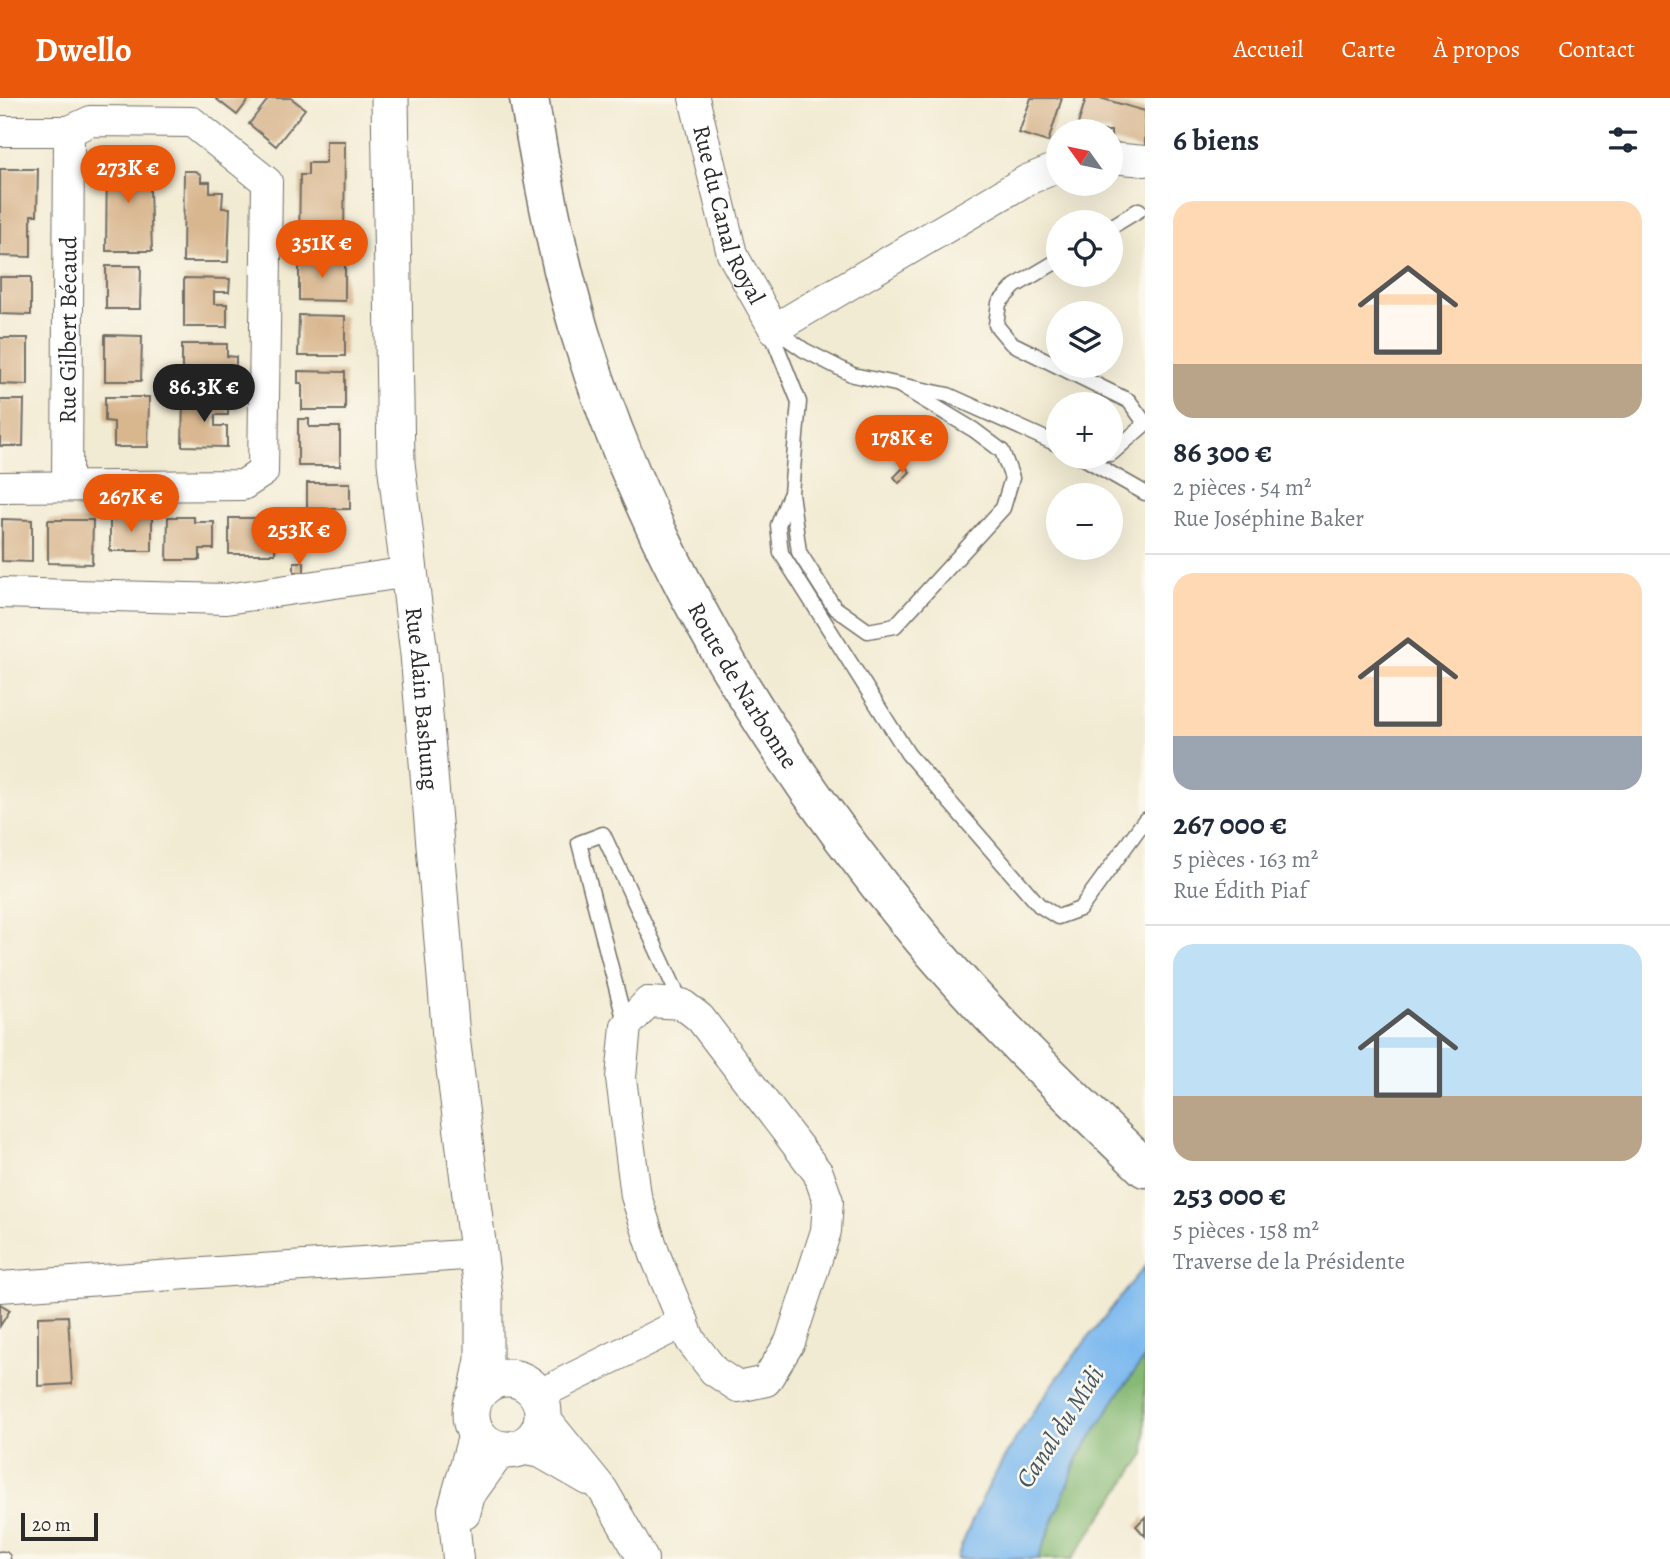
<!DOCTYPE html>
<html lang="fr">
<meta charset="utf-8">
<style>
:root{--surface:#fff;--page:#f2f2f3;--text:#1f2937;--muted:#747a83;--line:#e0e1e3;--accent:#ea580c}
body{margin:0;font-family:Alegreya,serif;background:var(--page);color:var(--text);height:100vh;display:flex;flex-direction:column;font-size:26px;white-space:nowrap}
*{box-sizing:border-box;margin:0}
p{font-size:23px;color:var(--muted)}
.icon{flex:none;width:38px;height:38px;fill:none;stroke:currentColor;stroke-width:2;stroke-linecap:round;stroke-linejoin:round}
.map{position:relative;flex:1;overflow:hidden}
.details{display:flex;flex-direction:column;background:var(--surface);width:525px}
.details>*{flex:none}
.needle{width:46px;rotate:303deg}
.fabs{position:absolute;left:1046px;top:21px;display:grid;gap:14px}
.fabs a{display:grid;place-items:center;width:77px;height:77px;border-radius:50%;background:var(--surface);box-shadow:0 7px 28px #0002;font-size:35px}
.scale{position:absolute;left:21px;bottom:18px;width:77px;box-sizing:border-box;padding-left:7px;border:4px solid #2b2b2b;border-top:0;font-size:19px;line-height:24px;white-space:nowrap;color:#2b2b2b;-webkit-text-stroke:5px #fbf7ec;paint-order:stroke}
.price{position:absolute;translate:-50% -60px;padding:0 16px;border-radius:24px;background:var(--accent);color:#fff;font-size:23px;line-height:46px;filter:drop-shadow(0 2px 4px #0008)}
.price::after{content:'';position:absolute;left:50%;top:42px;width:21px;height:16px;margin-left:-10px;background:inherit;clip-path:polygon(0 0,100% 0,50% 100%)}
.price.on{background:#222;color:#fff}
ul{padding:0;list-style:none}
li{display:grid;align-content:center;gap:14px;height:371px;padding:0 28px}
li+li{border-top:2px solid var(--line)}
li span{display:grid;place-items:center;height:217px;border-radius:21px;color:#555}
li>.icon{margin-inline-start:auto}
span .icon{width:126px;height:126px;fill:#fffc;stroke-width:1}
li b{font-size:30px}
h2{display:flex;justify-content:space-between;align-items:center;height:84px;padding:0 28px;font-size:30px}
header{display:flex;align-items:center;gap:42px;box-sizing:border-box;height:98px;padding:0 35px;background:var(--accent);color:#fff}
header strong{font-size:33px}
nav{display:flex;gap:38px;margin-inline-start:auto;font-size:24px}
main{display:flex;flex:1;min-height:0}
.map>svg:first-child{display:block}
.forest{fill:#86b974;stroke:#587250;stroke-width:2}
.water{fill:#7db9ef;stroke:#54728d;stroke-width:2}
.building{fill:#d8b68e}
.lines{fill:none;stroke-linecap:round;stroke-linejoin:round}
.service-casing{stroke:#716e66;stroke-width:17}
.minor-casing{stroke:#716e66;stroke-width:32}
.tertiary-casing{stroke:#716e66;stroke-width:39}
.primary-casing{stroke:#716e66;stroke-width:41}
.service{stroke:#fff;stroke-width:14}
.minor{stroke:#fff;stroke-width:30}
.tertiary{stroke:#fff;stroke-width:37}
.primary{stroke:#fff;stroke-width:38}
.labels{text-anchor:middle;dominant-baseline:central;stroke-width:5;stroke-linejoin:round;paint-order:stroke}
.street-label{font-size:24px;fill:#2b2b2b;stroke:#fbf7ec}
.water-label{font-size:26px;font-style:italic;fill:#445666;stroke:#fbf7ec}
</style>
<header>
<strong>Dwello</strong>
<nav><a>Accueil</a><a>Carte</a><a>À propos</a><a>Contact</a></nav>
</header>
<main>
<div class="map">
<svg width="1145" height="1461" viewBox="0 0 1145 1461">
<rect width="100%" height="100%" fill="#fbf7ec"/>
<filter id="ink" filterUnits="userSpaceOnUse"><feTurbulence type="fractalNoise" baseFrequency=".0143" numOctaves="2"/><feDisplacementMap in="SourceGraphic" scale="14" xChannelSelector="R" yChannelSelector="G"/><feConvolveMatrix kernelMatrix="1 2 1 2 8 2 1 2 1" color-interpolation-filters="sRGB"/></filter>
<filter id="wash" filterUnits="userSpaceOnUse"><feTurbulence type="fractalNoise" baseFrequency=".00686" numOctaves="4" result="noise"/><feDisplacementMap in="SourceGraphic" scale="28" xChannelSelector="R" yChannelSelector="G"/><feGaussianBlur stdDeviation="1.57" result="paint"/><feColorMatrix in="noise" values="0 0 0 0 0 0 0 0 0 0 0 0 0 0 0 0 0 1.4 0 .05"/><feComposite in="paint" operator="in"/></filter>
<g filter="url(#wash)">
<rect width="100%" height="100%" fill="#f2ebd3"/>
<polygon class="forest" points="1145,1260 1145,1356 1072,1461 1038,1461 1078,1360 1121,1292"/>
<path class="water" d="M1145,1168v92l-24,32 -43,68 -40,101h-81c38,-111 116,-202 188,-293z"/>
<g id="blocks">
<g class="building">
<polygon points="215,0 250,0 237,17"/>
<polygon points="269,0 291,0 305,11 276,48 249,26"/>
<polygon points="1031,0 1062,0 1048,44 1019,35"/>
<polygon points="1086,0 1100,0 1145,13 1145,53 1114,44 1111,49 1111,33 1076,33"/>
<polygon points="326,43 345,43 344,147 299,146 300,77 308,77 308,65 326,65"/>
<polygon points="107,60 149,61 152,153 106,153"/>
<polygon points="0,71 38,71 37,117 31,117 31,159 0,158"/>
<polygon points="184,73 196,73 201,77 201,84 210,84 210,94 223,94 222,110 230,110 228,164 183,164"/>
<polygon points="299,162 345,162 345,203 299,202"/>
<polygon points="106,168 141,168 140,211 106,211"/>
<polygon points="0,179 31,179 31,217 0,216"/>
<polygon points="184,180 230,181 229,194 214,194 214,206 227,206 227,229 184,229"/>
<polygon points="299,217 345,218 345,258 298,258"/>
<polygon points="105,237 142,238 141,283 105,283"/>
<polygon points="0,240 28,240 28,287 0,286"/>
<polygon points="182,246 227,246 227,258 236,259 236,287 182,287"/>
<polygon points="298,273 345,274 345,312 302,312 302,285 298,285"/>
<polygon points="105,299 149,299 148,349 114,349 114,324 105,323"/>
<polygon points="0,302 24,302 23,348 0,348"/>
<polygon points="183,303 228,304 228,317 215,317 215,328 227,328 227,349 182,348"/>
<polygon points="298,321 309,321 309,329 340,329 340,368 298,368"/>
<polygon points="905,368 910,374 899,385 894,379"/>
<polygon points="307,385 350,385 350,411 332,411 333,433 307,433"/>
<rect x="110" y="419" width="42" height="34"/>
<polygon points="168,419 194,419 194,424 214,424 214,451 200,451 200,462 167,462"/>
<polygon points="229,420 276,420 275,456 229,456"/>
<polygon points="2,421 32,422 32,464 2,463"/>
<polygon points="48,422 93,422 92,466 48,465"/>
<rect x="294" y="464" width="10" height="10"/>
<polygon points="0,1206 10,1212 0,1228"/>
<polygon points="68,1218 72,1286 38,1288 38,1219"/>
<polygon points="1145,1419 1145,1438 1136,1428"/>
</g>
</g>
</g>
<g filter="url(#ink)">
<use href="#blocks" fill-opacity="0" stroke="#716e66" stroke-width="2"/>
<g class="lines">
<g class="service-casing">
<g id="service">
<polyline points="1111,129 1139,112"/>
<polyline points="1059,162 1015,188 999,205 996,227 1011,245 1129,303 1145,325"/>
<polyline points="774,231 775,244 799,304 791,395 799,454 834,509 868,533 895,528 1003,410 1012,380 1002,353 974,332 899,287"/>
<polyline points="774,231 804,252 853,277 948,297 1059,347"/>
<polyline points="1111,356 1145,326"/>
<polyline points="1082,359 1145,395"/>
<polyline points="789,399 778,427 781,455 908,656 1039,807 1058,819 1080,811 1145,722"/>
<polyline points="626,928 579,745 603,736 682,906"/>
<polyline points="0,1461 3,1461"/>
</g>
</g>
<g class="minor-casing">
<g id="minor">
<path id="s1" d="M694,0l38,156 42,75 253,-149 32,-13"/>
<polyline points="0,33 69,33 91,23 192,24 267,84 263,374 243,387 0,389"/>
<polyline points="1111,60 1145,63"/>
<path id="s2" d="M67,388l2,-355"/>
<polyline points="0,495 226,501 409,474"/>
<polygon points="648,904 682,906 700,920 818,1075 828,1103 826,1133 790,1244 766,1283 738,1289 714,1273 691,1243 655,1157 636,1098 621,980 626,928"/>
<polyline points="0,1189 478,1156"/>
<polyline points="538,1297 684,1224"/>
<polyline points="543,1318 603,1392 643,1461"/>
<polyline points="516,1350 541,1355 588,1382"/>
<polyline points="465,1416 470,1397 503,1351"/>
<polyline points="458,1461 453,1411 475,1332"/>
</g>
</g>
<g class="tertiary-casing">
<g id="tertiary">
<path id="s3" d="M390,0l6,365 23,191 32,383 33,261v62l-7,34"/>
<circle cx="507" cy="1316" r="36"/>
</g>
</g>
<g class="primary-casing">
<g id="primary">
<path id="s4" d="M529,0c13,79 28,158 51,235 67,220 191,422 336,598 70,85 150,161 229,237"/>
</g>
</g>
<use href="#service" class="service"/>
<use href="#minor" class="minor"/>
<use href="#tertiary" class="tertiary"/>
<use href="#primary" class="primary"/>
</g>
</g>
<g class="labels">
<g class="street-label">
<text stroke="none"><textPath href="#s1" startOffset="122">Rue du Canal Royal</textPath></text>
<text stroke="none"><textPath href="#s2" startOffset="156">Rue Gilbert Bécaud</textPath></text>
<text stroke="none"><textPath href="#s4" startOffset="630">Route de Narbonne</textPath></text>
<text stroke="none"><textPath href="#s3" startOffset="602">Rue Alain Bashung</textPath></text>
</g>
<g class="water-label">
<text transform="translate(1060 1329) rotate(-57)">Canal du Midi</text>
</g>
</g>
</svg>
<div class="fabs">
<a><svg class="needle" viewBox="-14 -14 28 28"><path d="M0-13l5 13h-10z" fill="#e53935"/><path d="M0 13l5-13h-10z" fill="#747a83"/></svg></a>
<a><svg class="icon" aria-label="locate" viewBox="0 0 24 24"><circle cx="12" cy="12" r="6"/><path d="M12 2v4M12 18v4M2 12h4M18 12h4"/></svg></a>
<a><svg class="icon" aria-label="layers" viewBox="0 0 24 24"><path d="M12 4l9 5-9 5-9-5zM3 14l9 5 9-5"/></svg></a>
<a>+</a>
<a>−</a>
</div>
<div class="scale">20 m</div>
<b class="price" style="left:128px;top:107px">273K €</b>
<b class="price" style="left:322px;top:182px">351K €</b>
<b class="price on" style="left:204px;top:326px">86.3K €</b>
<b class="price" style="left:902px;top:377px">178K €</b>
<b class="price" style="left:131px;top:436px">267K €</b>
<b class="price" style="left:299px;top:469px">253K €</b>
</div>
<section class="details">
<h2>6 biens<svg class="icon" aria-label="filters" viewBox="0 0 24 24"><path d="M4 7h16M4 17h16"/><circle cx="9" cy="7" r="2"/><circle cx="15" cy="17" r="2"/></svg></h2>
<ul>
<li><span style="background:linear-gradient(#ffd9b3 75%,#b9a48a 0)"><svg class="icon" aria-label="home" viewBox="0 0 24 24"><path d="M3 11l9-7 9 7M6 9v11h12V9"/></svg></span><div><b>86 300 €</b><p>2 pièces · 54 m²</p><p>Rue Joséphine Baker</p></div></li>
<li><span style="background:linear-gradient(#ffd9b3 75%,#9aa5b1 0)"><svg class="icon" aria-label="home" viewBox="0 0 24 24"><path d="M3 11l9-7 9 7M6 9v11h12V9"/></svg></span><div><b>267 000 €</b><p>5 pièces · 163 m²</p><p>Rue Édith Piaf</p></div></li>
<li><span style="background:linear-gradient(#bfe0f5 70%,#b9a48a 0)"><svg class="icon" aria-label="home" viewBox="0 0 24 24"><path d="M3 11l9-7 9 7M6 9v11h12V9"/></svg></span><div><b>253 000 €</b><p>5 pièces · 158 m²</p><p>Traverse de la Présidente</p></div></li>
</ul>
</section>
</main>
